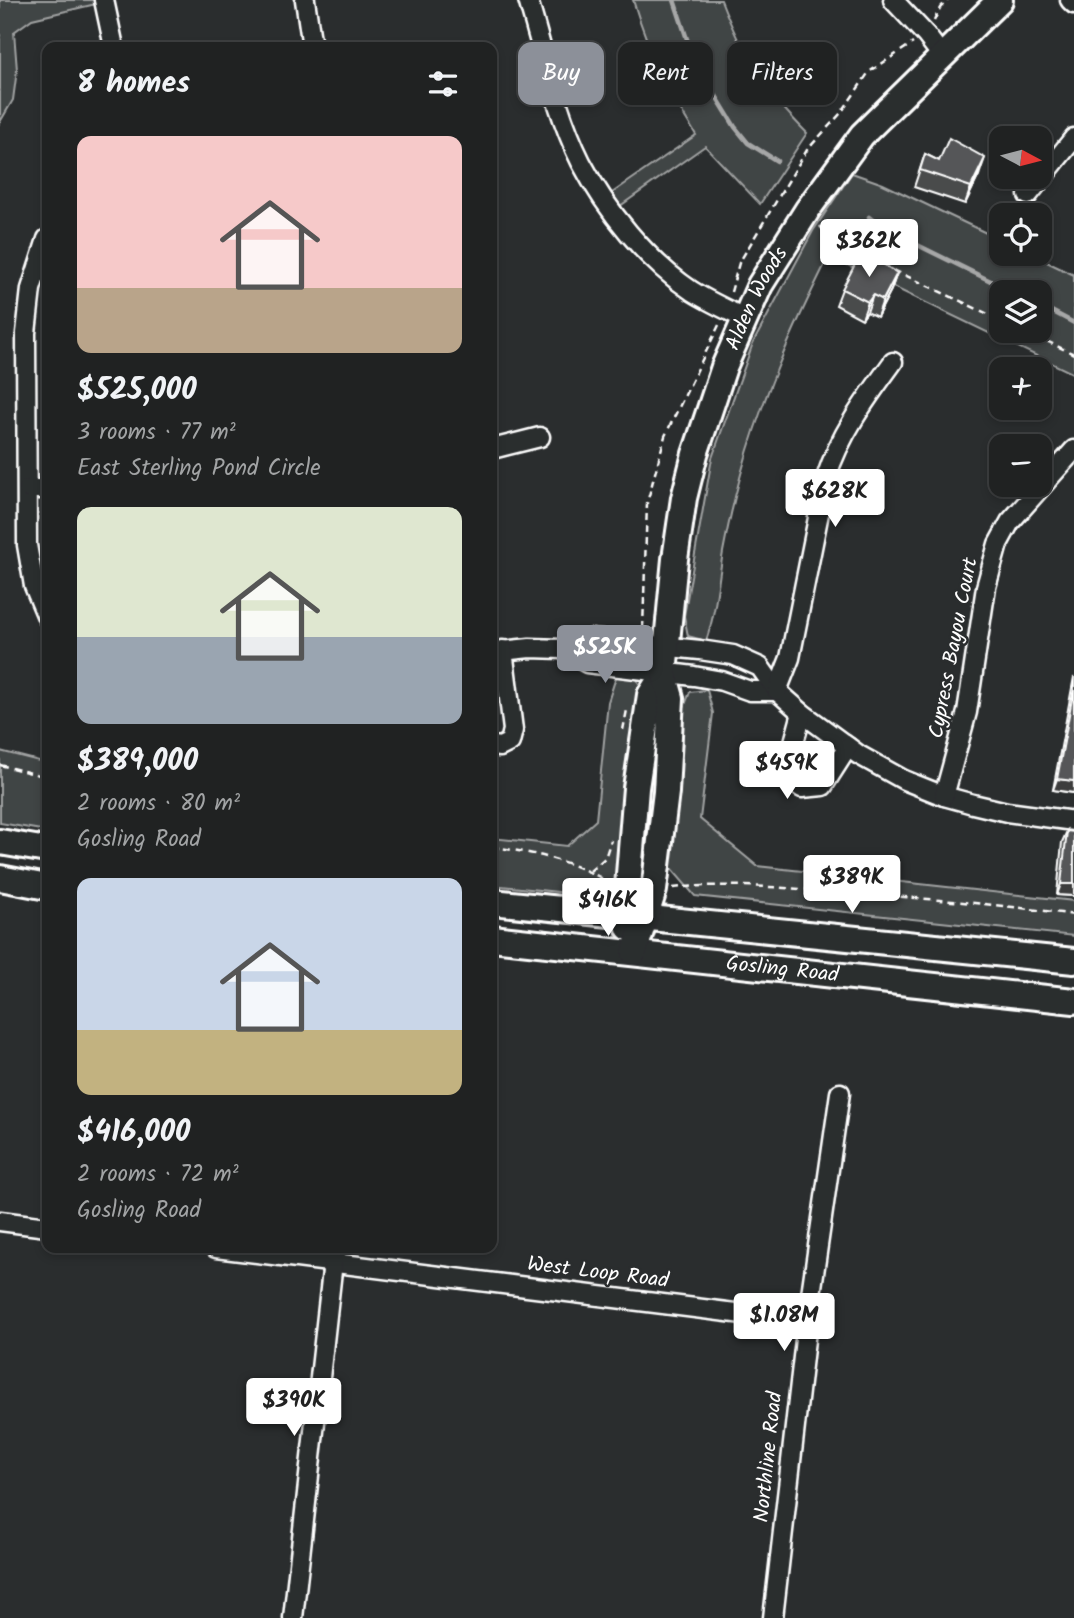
<!DOCTYPE html>
<meta charset="utf-8">
<style>
:root{--surface:#202222;--page:#282a2a;--text:#f1f3f6;--muted:#a2a4a5;--line:#3d3f40;--accent:#8c9099}
body{margin:0;font-family:Kalam,sans-serif;background:var(--page);color:var(--text);height:100vh;display:flex;flex-direction:column;font-size:26px;white-space:nowrap}
*{box-sizing:border-box;margin:0}
p{font-size:23px;color:var(--muted)}
.icon{flex:none;width:38px;height:38px;fill:none;stroke:currentColor;stroke-width:2;stroke-linecap:round;stroke-linejoin:round}
.map{position:relative;flex:1;overflow:hidden}
.side{position:absolute;left:42px;top:42px;width:455px;height:1211px;display:flex;flex-direction:column;background:var(--surface);border-radius:14px;box-shadow:0 4px 10px #0003,0 0 0 2px var(--line)}
.side>*{flex:none}
.hud{position:absolute;left:518px;top:42px;width:450px;height:63px;display:flex;gap:14px}
.needle{width:46px;rotate:97deg}
.controls{position:absolute;left:989px;top:126px;display:grid;gap:14px}
.controls a{display:grid;place-items:center;width:63px;height:63px;border-radius:14px;background:var(--surface);box-shadow:0 4px 10px #0003,0 0 0 2px var(--line);font-size:35px}
.price{position:absolute;translate:-50% -60px;padding:0 16px;border-radius:7px;background:#fff;color:#222;font-size:23px;line-height:46px;filter:drop-shadow(0 2px 4px #0008)}
.price::after{content:'';position:absolute;left:50%;top:42px;width:21px;height:16px;margin-left:-10px;background:inherit;clip-path:polygon(0 0,100% 0,50% 100%)}
.price.active{background:var(--accent);color:#fff}
ul{padding:0;list-style:none}
li{display:grid;align-content:center;gap:14px;height:371px;padding:0 35px}
li span{display:grid;place-items:center;height:217px;border-radius:14px;color:#555}
li>.icon{margin-inline-start:auto}
span .icon{width:126px;height:126px;fill:#fffc;stroke-width:1}
li b{font-size:30px}
h2{display:flex;justify-content:space-between;align-items:center;height:84px;padding:0 35px;font-size:30px}
.pill{padding:0 24px;border-radius:14px;background:var(--surface);box-shadow:0 4px 10px #0003,0 0 0 2px var(--line);font-size:24px;line-height:63px}
.pill.active{background:var(--accent);color:#fff}
.map>svg:first-child{display:block}
.green{fill:#414445;stroke:#a0a2a2;stroke-width:2;fill-rule:evenodd}
.lines{fill:none;stroke-linecap:round;stroke-linejoin:round}
.stream{stroke:#a6a7a7;stroke-width:4.5}
.street-casing{stroke:#fff;stroke-width:23}
.secondary-casing{stroke:#fff;stroke-width:30}
.path{stroke:#fff;stroke-width:2.5;stroke-dasharray:7 5;stroke-linecap:butt}
.street{stroke:#2a2d2e;stroke-width:18}
.secondary{stroke:#2a2d2e;stroke-width:24}
.wall{fill:#494b4c;stroke:#fff;stroke-width:2}
.shaded-wall{fill:#3c3d3e;stroke:#fff;stroke-width:2}
.building{fill:#555758;stroke:#fff;stroke-width:2}
.labels{text-anchor:middle;dominant-baseline:central;stroke-width:5;stroke-linejoin:round;paint-order:stroke}
.street-label{font-size:21px;fill:#fff;stroke:#2a2d2e}
</style>
<div class="map">
<svg width="1074" height="1618" viewBox="0 0 1074 1618">
<rect width="100%" height="100%" fill="#2a2d2e"/>
<filter id="ink" filterUnits="userSpaceOnUse"><feTurbulence type="fractalNoise" baseFrequency=".0143" numOctaves="2"/><feDisplacementMap in="SourceGraphic" scale="14" xChannelSelector="R" yChannelSelector="G"/><feConvolveMatrix kernelMatrix="1 2 1 2 8 2 1 2 1" color-interpolation-filters="sRGB"/></filter>
<g filter="url(#ink)">
<g class="green">
<polygon points="0,0 95,0 96,4 32,19 14,32 17,70 13,100 0,122"/>
<path d="M633,0h88c22,57 42,89 86,133l-47,71 -55,-58 -85,60 -8,-13 84,-58c-29,-46 -47,-83 -63,-135z"/>
<path d="M852,173l31,11 118,56v14h29l44,21v99l-245,-118c-36,72 -67,141 -88,218 -7,25 -13,52 -18,78 -5,30 -7,60 -17,89l-18,-5 -4,-20 28,-158 41,-115 60,-112zM1001,292h39v39h-39z"/>
<polygon points="617,674 634,677 644,690 620,882 612,895 595,896 492,885 492,838 567,846 596,820 608,702"/>
<polygon points="707,690 713,713 700,819 757,866 1074,901 1074,936 695,896 670,867 683,710 690,692"/>
<polygon points="0,751 47,763 47,831 0,823"/>
</g>
<g class="lines">
<g class="stream">
<polyline points="674,0 694,60 735,127 748,143 777,161"/>
<polyline points="869,217 883,228 1013,292"/>
<polyline points="1040,305 1074,323"/>
</g>
<g class="street-casing">
<g id="street">
<polyline points="104,0 114,47"/>
<polyline points="305,0 312,47"/>
<path d="M528,0c16,54 28,112 53,162 25,48 66,99 111,129 16,10 35,19 52,27"/>
<polyline points="893,0 926,35 942,56"/>
<polyline points="1070,0 1074,4"/>
<polyline points="1028,195 1074,138"/>
<polyline points="47,239 31,289 26,333 27,545 34,586 47,617"/>
<polyline points="492,449 540,437"/>
<polyline points="28,489 47,489"/>
<polyline points="562,649 587,663 694,676 722,681 750,691 777,691"/>
<polyline points="492,652 530,648 562,649 590,639 700,650 733,655 760,667 777,691 802,713 859,755 904,780 944,796 973,804 1007,812 1074,821"/>
<path d="M777,691l13,-33 36,-180c14,-44 40,-79 67,-116"/>
<polyline points="802,713 791,753 789,779 802,788 823,786 848,747"/>
<polyline points="492,746 500,747 510,742 513,730 503,650"/>
<polyline points="944,796 967,712 986,587 998,544 1010,522 1074,450"/>
<polyline points="0,1221 47,1227"/>
<polyline points="216,1248 807,1322"/>
<polyline points="293,1618 333,1262"/>
<polyline points="773,1618 807,1322 840,1093"/>
</g>
</g>
<g class="secondary-casing">
<g id="secondary">
<polyline points="0,842 47,850"/>
<polyline points="0,878 47,887"/>
<polyline points="492,902 1074,961"/>
<polyline points="629,928 626,914 628,887 636,788 650,695 664,673"/>
<path id="s1" d="M492,938l582,63"/>
<path id="s2" d="M634,953l20,-63 12,-98 5,-94 -7,-25 11,-114 9,-61 11,-44 29,-87 36,-82 48,-76 54,-74 138,-135"/>
</g>
</g>
<g class="path">
<polyline points="934,21 940,8 948,0"/>
<polyline points="820,226 844,258 861,257"/>
<polyline points="883,265 1001,320"/>
<polyline points="731,292 739,263 807,150 841,113 869,72 913,43"/>
<polyline points="1025,331 1074,354"/>
<polyline points="643,629 647,503 665,436 719,325"/>
<polyline points="623,730 627,710"/>
<polyline points="0,765 47,777"/>
<path d="M492,847c40,5 81,14 116,35"/>
<polyline points="590,871 605,858 611,840"/>
<path d="M673,888c60,-6 122,1 182,5 73,6 146,11 219,22"/>
</g>
<use href="#street" class="street"/>
<use href="#secondary" class="secondary"/>
</g>
<g class="wall">
<polygon points="925,154 939,161 979,175 965,204 914,187"/>
<polygon points="897,273 891,290 877,317 867,312 862,319 836,305 842,289"/>
<polygon points="1074,677 1074,793 1053,790"/>
<polygon points="1067,831 1074,896 1057,895 1062,842"/>
</g>
<g class="shaded-wall">
<polygon points="985,158 979,175 965,204 971,187"/>
<polygon points="897,273 891,290 877,317 883,300"/>
<polygon points="873,295 867,312 862,319 868,302"/>
<polygon points="1057,779 1074,781 1074,793 1053,790"/>
<polygon points="1061,884 1074,884 1074,896 1057,895"/>
</g>
<g class="building">
<polygon points="949,138 985,158 971,187 920,170 925,154 939,161"/>
<polygon points="862,251 897,273 883,300 873,295 868,302 842,289"/>
<polygon points="1074,688 1074,781 1057,779"/>
<polygon points="1067,831 1074,832 1074,884 1061,884"/>
</g>
</g>
<g class="labels">
<g class="street-label">
<text stroke="none"><textPath href="#s2" startOffset="674">Alden Woods</textPath></text>
<text transform="translate(954 648) rotate(-79)">Cypress Bayou Court</text>
<text stroke="none"><textPath href="#s1" startOffset="292">Gosling Road</textPath></text>
<text transform="translate(598 1273) rotate(7)">West Loop Road</text>
<text transform="translate(769 1457) rotate(-84)">Northline Road</text>
</g>
</g>
</svg>
<div class="controls">
<a><svg class="needle" viewBox="-14 -14 28 28"><path d="M0-13l5 13h-10z" fill="#e53935"/><path d="M0 13l5-13h-10z" fill="#a2a4a5"/></svg></a>
<a><svg class="icon" aria-label="locate" viewBox="0 0 24 24"><circle cx="12" cy="12" r="6"/><path d="M12 2v4M12 18v4M2 12h4M18 12h4"/></svg></a>
<a><svg class="icon" aria-label="layers" viewBox="0 0 24 24"><path d="M12 4l9 5-9 5-9-5zM3 14l9 5 9-5"/></svg></a>
<a>+</a>
<a>−</a>
</div>
<b class="price" style="left:869px;top:279px">$362K</b>
<b class="price" style="left:835px;top:529px">$628K</b>
<b class="price active" style="left:605px;top:685px">$525K</b>
<b class="price" style="left:787px;top:801px">$459K</b>
<b class="price" style="left:852px;top:915px">$389K</b>
<b class="price" style="left:608px;top:938px">$416K</b>
<b class="price" style="left:784px;top:1353px">$1.08M</b>
<b class="price" style="left:294px;top:1438px">$390K</b>
<div class="hud">
<a class="pill active">Buy</a>
<a class="pill">Rent</a>
<a class="pill">Filters</a>
</div>
<section class="side">
<h2>8 homes<svg class="icon" aria-label="filters" viewBox="0 0 24 24"><path d="M4 7h16M4 17h16"/><circle cx="9" cy="7" r="2"/><circle cx="15" cy="17" r="2"/></svg></h2>
<ul>
<li><span style="background:linear-gradient(#f6c9c9 70%,#b9a48a 0)"><svg class="icon" aria-label="home" viewBox="0 0 24 24"><path d="M3 11l9-7 9 7M6 9v11h12V9"/></svg></span><div><b>$525,000</b><p>3 rooms · 77 m²</p><p>East Sterling Pond Circle</p></div></li>
<li><span style="background:linear-gradient(#dfe7d0 60%,#9aa5b1 0)"><svg class="icon" aria-label="home" viewBox="0 0 24 24"><path d="M3 11l9-7 9 7M6 9v11h12V9"/></svg></span><div><b>$389,000</b><p>2 rooms · 80 m²</p><p>Gosling Road</p></div></li>
<li><span style="background:linear-gradient(#c9d6e8 70%,#c2b280 0)"><svg class="icon" aria-label="home" viewBox="0 0 24 24"><path d="M3 11l9-7 9 7M6 9v11h12V9"/></svg></span><div><b>$416,000</b><p>2 rooms · 72 m²</p><p>Gosling Road</p></div></li>
</ul>
</section>
</div>
